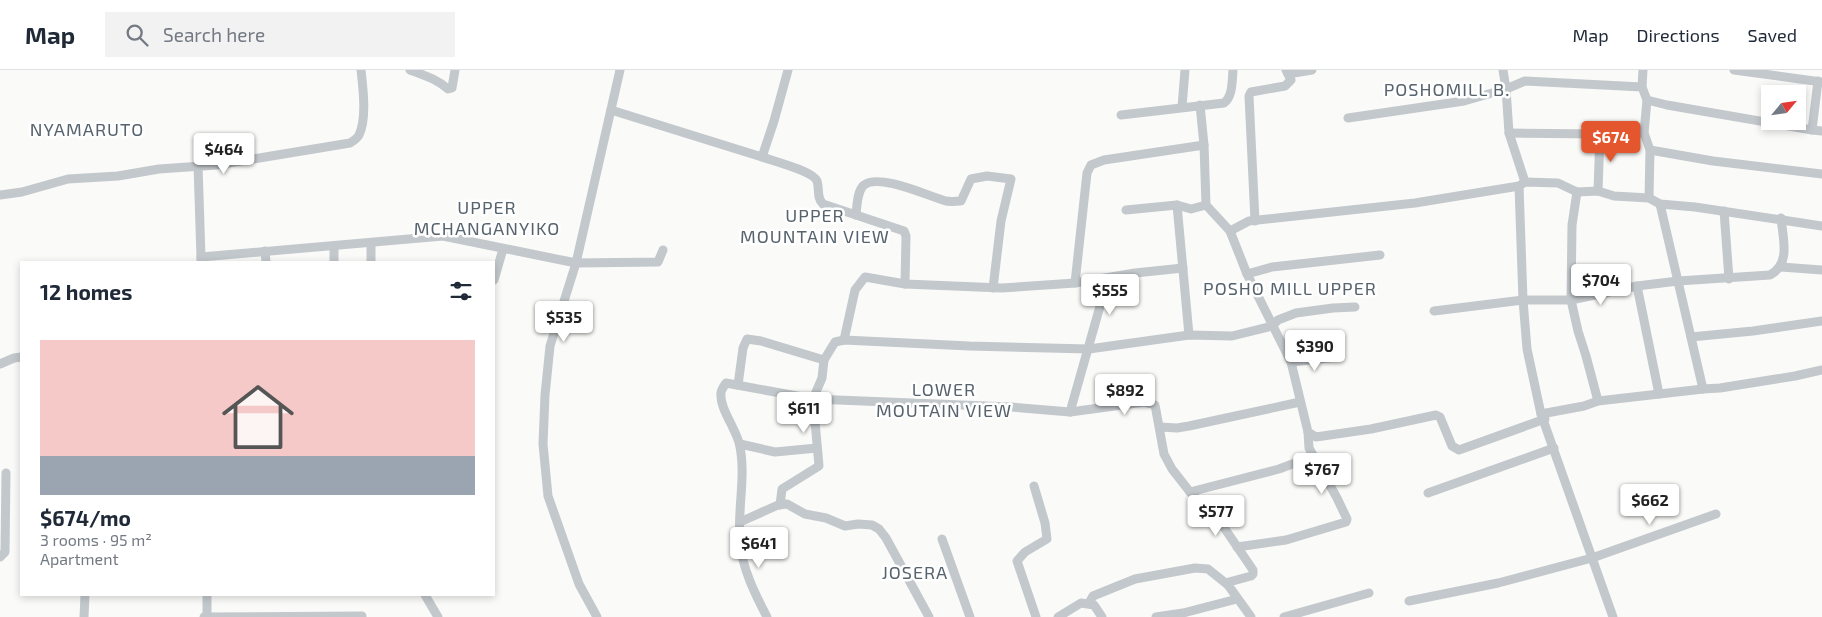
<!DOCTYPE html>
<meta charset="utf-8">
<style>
:root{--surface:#fff;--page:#f2f2f3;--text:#1f2937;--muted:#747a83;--line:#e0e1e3;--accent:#e4572e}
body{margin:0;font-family:"Exo 2",sans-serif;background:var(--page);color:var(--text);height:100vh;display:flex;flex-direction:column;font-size:19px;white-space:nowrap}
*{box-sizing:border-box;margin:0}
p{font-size:16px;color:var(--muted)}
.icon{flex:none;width:28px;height:28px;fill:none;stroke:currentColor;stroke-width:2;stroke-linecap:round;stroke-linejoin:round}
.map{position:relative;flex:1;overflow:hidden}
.details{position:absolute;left:20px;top:191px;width:475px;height:335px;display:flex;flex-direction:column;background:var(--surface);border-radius:0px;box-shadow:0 2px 8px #0003}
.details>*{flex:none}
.needle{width:32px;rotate:61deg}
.fabs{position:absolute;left:1761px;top:15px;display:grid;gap:10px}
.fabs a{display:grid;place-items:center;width:45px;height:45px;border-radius:0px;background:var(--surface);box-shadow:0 2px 8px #0003;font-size:25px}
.price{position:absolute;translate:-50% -42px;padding:0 11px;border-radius:5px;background:#fff;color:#222;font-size:16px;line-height:32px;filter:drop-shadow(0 1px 2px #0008)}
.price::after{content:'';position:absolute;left:50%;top:30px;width:15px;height:11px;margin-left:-8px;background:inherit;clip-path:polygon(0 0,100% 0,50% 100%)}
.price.active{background:var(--accent);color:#fff}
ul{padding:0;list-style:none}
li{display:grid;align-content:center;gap:10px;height:265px;padding:0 20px}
li span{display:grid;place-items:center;height:155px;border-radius:0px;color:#555}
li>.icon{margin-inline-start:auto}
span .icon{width:90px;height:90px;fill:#fffc;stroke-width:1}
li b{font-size:21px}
h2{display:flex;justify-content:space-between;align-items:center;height:60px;padding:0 20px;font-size:21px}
header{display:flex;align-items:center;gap:30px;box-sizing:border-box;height:70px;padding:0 25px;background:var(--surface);border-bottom:1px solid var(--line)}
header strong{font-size:24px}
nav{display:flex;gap:28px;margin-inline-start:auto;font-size:18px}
.search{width:350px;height:45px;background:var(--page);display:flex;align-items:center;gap:12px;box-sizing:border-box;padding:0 18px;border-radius:0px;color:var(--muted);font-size:19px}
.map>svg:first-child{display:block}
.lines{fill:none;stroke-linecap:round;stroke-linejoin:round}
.minor{stroke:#c3c8cc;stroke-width:9}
.labels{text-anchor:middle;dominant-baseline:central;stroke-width:5;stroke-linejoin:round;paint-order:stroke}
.quarter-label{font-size:18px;letter-spacing:1px;fill:#57646e;stroke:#fff}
</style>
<header>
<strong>Map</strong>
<div class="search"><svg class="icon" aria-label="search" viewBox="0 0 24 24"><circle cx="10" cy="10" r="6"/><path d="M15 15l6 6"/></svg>Search here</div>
<nav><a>Map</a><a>Directions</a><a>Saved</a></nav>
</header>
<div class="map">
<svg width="1822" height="547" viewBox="0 0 1822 547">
<rect width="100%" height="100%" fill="#fafaf8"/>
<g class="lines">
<g class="minor">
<path d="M410,0c13,5 27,9 38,19l4,-1 3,-18"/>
<path d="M788,0l-14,51 -12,36c11,4 51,14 55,24 3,9 -1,16 6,23l81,27 2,5 -1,48"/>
<polyline points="1503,0 1506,19 1509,63 1525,112"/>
<polyline points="1643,0 1642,17 1647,30 1644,63 1650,80 1649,128"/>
<polyline points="1734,0 1822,12"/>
<polyline points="1288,4 1312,0"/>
<polyline points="1818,11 1812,60 1822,61"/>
<polyline points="1647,30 1667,35 1812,60"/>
<polyline points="1200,35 1204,75 1206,135 1230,161 1247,204 1291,292 1308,362 1316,367 1371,359 1436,345 1440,347 1452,376 1459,380 1545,349"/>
<polyline points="1182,37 1185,0"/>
<polyline points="611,40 762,87"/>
<path d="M1121,45l103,-12c9,-7 8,-22 9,-33"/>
<polyline points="1348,48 1464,31 1506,19 1525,11 1642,17"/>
<polyline points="1509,63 1600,64 1644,63"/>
<polyline points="1650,80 1713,91 1822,104"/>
<polyline points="198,95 201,187"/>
<polyline points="1519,116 1523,230 1527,279 1541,344 1613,547"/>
<polyline points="1598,121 1600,64"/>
<polyline points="1577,122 1572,155 1571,230 1578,261 1586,286 1598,331"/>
<path d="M0,125l22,-3 46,-13 50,-3 41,-7 58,-4 133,-22c3,-2 7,-4 9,-8 8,-16 4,-47 2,-65"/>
<polyline points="1660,134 1703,319 1720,318 1795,306 1822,300"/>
<polyline points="1177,135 1189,265"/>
<polyline points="1126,140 1177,135 1191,139 1206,135"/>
<polyline points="1724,141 1729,209"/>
<path d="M856,145c1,-9 1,-24 8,-30 15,-12 64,11 82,16 5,1 10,0 15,0l10,-22 16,-3 24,3 -10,42 -8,67"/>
<polyline points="1255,151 1249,26 1251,22 1285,16 1291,10 1286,0"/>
<polyline points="1230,161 1249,151 1415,133 1519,116 1525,112 1558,113 1577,122 1598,121 1614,126 1649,128 1660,134 1695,137 1822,156"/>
<polyline points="334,176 334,192"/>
<polyline points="265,181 266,192"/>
<polyline points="201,192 201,187 443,166 576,193 658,192 663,180"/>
<polyline points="371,192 371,173"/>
<polyline points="1781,197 1822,200"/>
<polyline points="1247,204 1272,197 1380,185"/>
<polyline points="494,210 503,179"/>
<polyline points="1075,213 1087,103 1091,95 1104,90 1204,75"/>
<polyline points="1637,216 1659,324"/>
<path d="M1434,241l89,-11h48l66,-14 41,-5 92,-6c21,-11 13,-36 11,-57"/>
<polyline points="1691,267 1753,261 1822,251"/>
<polyline points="844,270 855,220 865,207 905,214 1002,218 1075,213 1135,203 1183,198"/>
<polyline points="1291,292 1337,287"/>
<polyline points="0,294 14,288 21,287"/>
<polyline points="738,315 743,278 747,269 761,271 824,290"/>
<polyline points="1070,342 1108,208"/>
<polyline points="1541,344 1584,336 1598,331 1703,319"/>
<polyline points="1160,357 1177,358 1189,356 1300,332"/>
<polyline points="740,374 775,382 817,378"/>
<polyline points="1034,416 1045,453 1047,469 1025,482 1017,491 1036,547"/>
<polyline points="1190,422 1279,399 1314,386"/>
<polyline points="1428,423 1554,378"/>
<polyline points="780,435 782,419 819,396 813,329 1011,337 1070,342 1144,332 1155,335 1164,384 1172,399 1190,422 1223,456 1253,500 1253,504 1251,506 1229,512 1228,515 1251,547"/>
<polyline points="740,452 778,435 787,434 805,444 826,448 845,456 858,454 872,455 879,459 886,468 929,547"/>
<polyline points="942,469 970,547"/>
<polyline points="1237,477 1286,470 1346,452 1347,449 1337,428 1309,378 1308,362"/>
<polyline points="0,487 5,482 6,403"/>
<polyline points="207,525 207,547"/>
<polyline points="425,525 438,547"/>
<polyline points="1409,531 1498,513 1592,488 1716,444"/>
<polyline points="1089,533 1093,526 1135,509 1195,498 1208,499 1228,515"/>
<polyline points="84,547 85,525"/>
<polyline points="204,547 362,546"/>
<polyline points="597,547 579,514 548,426 543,374 545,325 550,276 576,193 620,0"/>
<path d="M767,547c-12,-23 -25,-49 -27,-75 -3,-31 6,-64 0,-95 -2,-16 -21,-38 -19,-54 0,-3 3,-7 5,-10l87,16 9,-21 2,-18 11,-18 9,-2 125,6 120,3 100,-14 43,1 40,-10 6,-6 18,-7 37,-5 22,-1"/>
<polyline points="1058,547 1081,533 1094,535 1102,547"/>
<polyline points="1156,547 1183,543 1237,529"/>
<polyline points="1284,547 1369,523"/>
</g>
</g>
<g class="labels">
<g class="quarter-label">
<text x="1447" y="19">POSHOMILL B.</text>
<text x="87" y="59">NYAMARUTO</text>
<text x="487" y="137">UPPER<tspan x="487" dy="21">MCHANGANYIKO</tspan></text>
<text x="815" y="145">UPPER<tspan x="815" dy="21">MOUNTAIN VIEW</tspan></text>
<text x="1290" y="218">POSHO MILL UPPER</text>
<text x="944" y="319">LOWER<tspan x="944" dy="21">MOUTAIN VIEW</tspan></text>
<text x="915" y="502">JOSERA</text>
</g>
</g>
</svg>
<div class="fabs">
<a><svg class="needle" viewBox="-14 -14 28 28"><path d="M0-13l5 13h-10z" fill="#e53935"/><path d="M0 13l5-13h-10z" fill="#747a83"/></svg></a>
</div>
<b class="price active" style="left:1611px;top:93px">$674</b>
<b class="price" style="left:224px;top:105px">$464</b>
<b class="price" style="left:1601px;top:236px">$704</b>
<b class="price" style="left:1110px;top:246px">$555</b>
<b class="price" style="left:564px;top:273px">$535</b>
<b class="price" style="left:1315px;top:302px">$390</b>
<b class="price" style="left:1125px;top:346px">$892</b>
<b class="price" style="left:804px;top:364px">$611</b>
<b class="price" style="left:1322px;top:425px">$767</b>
<b class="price" style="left:1650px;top:456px">$662</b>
<b class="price" style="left:1216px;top:467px">$577</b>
<b class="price" style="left:759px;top:499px">$641</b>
<section class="details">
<h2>12 homes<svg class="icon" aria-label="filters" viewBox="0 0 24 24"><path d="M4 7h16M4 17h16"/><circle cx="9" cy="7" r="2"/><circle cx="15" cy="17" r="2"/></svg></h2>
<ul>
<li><span style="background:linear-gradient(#f6c9c9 75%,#9aa5b1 0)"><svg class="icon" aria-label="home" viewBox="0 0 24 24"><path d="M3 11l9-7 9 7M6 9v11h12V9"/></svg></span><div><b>$674/mo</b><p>3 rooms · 95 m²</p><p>Apartment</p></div></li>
</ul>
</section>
</div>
